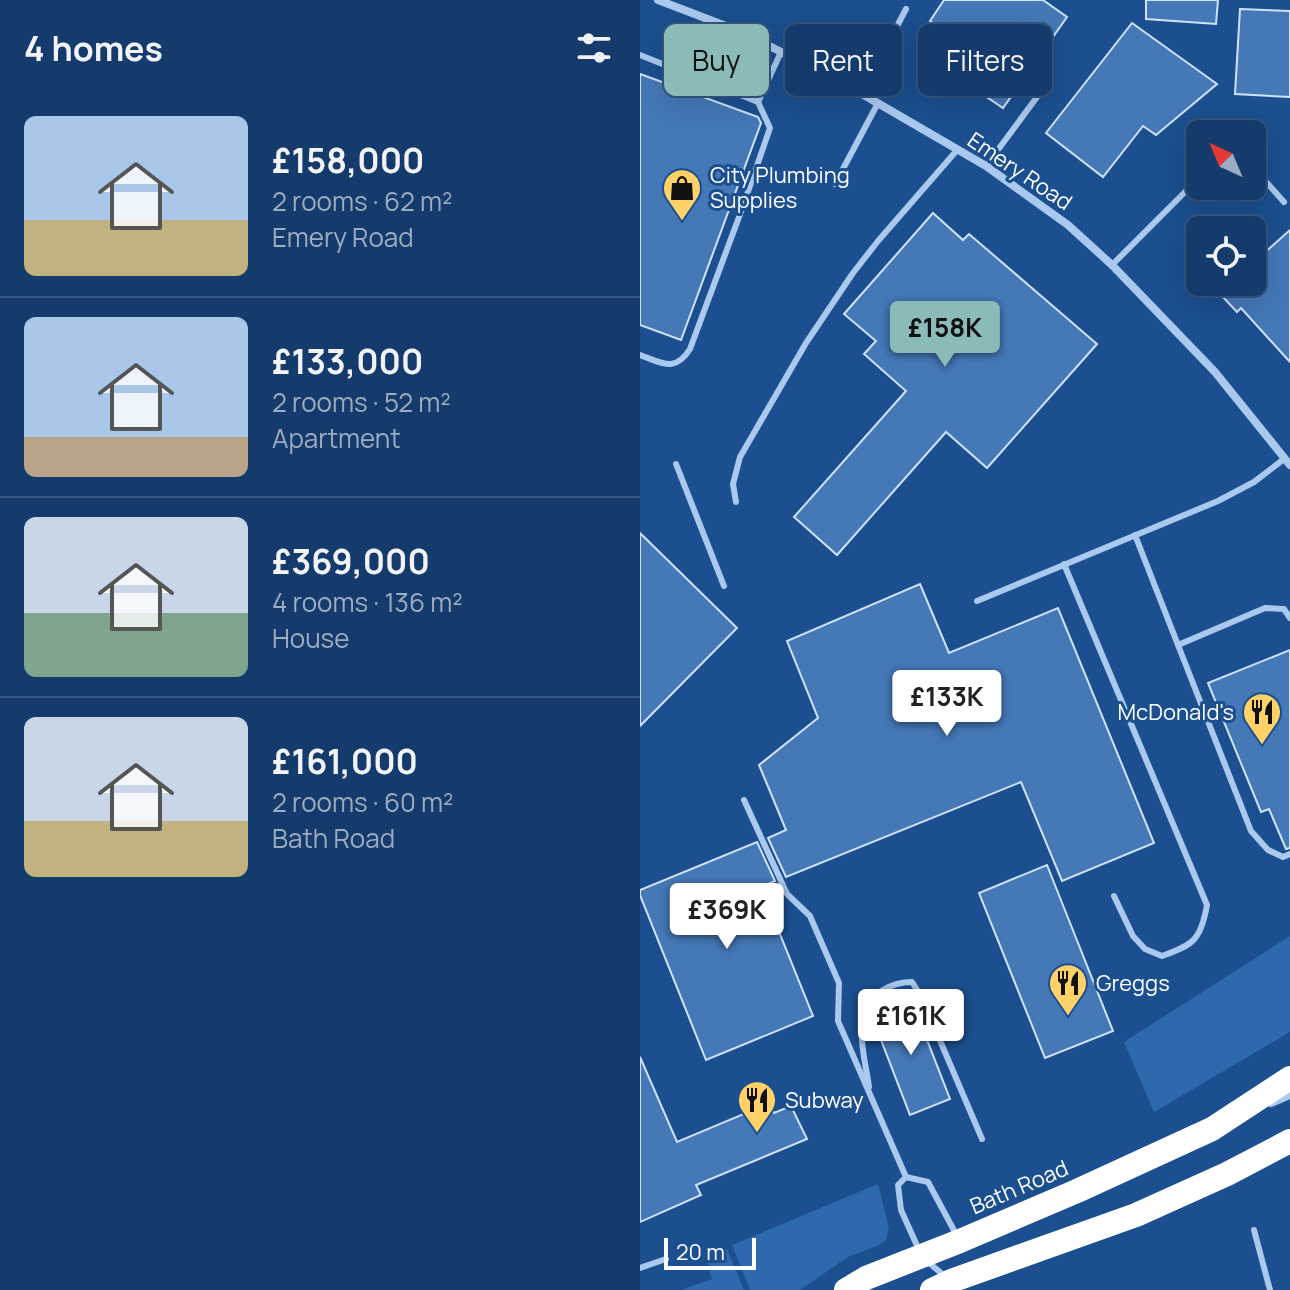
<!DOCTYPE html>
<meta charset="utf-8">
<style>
:root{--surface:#143b6b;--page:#1d4271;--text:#f1f3f6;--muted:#9dadc1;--line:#33557e;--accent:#8bbbb9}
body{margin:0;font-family:Manrope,sans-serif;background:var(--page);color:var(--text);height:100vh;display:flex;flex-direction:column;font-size:30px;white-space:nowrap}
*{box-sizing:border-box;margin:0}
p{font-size:26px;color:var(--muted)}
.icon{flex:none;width:44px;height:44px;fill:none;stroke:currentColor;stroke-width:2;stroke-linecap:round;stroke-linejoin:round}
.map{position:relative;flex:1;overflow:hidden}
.details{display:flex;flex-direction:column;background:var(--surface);width:640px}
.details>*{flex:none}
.banner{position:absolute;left:24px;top:24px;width:506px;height:72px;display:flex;gap:16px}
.needle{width:52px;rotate:316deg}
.fabs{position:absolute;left:546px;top:120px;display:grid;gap:16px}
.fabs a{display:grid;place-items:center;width:80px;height:80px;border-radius:12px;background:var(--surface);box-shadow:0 8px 32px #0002,0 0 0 2px var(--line);font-size:40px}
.scale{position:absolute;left:24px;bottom:20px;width:92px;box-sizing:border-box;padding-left:8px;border:4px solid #fff;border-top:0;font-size:22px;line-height:28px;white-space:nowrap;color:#fff;-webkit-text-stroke:6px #1b4f8f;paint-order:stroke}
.price{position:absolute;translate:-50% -68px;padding:0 18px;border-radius:8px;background:#fff;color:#222;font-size:26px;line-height:52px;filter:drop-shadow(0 2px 4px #0008)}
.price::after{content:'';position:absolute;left:50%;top:48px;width:24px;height:18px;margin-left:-12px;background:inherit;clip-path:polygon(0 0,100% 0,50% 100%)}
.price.current{background:var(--accent);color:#111}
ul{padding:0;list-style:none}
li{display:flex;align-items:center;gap:24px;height:200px;padding:0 24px}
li+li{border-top:2px solid var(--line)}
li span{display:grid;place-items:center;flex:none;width:224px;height:160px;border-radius:12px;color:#555}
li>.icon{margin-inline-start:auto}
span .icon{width:96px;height:96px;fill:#fffc;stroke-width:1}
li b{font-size:34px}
h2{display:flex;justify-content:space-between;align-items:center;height:96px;padding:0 24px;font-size:34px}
.pill{padding:0 28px;border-radius:12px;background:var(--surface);box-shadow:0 8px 32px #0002,0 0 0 2px var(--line);font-size:28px;line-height:72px}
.pill.current{background:var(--accent);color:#111}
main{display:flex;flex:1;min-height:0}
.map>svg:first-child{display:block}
.green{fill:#2e69ad}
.building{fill:#4478b7;stroke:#cfe3fa;stroke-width:2}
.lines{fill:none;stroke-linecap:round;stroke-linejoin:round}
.lane{stroke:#a9c9ee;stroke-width:6}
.street{stroke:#a9c9ee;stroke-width:8}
.highway{stroke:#fff;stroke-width:24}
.labels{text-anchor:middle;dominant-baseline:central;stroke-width:6;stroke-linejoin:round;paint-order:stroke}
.street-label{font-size:22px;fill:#fff;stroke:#1b4f8f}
.poi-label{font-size:22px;fill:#fff;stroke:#1b4f8f;text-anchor:start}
</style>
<main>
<section class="details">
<h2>4 homes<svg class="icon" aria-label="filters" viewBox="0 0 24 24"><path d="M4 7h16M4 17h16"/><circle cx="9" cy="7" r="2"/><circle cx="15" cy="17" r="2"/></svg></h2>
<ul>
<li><span style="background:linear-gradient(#a9c7e8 65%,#c2b280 0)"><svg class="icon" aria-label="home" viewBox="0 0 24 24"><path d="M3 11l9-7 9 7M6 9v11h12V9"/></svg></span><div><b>£158,000</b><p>2 rooms · 62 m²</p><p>Emery Road</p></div></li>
<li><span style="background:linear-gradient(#a9c7e8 75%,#b9a48a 0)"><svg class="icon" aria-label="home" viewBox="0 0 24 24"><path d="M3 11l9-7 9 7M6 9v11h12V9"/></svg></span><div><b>£133,000</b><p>2 rooms · 52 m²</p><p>Apartment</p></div></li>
<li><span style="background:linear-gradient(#c9d6e8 60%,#7fa58c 0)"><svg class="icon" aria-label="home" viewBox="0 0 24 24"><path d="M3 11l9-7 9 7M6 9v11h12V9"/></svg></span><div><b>£369,000</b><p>4 rooms · 136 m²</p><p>House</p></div></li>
<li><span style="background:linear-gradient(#c9d6e8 65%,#c2b280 0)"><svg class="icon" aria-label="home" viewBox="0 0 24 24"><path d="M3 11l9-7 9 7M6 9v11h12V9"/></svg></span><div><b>£161,000</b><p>2 rooms · 60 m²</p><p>Bath Road</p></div></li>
</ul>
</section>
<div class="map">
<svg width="650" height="1290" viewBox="0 0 650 1290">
<rect width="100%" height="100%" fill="#1b4f8f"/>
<g class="green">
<polygon points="650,936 650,1032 514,1112 484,1042"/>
<polygon points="238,1184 249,1228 246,1240 237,1246 208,1257 160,1290 110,1290 92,1245"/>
<polygon points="87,1249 104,1290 41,1290 72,1279 66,1258"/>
</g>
<g class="building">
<polygon points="304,0 403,0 427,17 363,108 304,68 322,42 290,21"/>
<polygon points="506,0 578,0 576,24 506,19"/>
<polygon points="600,9 650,11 650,97 595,94"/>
<polygon points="492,23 577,84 516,135 503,126 463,177 406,133"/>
<polygon points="0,74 118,117 121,123 41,340 0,325"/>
<polygon points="293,213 323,240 329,234 457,344 347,468 306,432 197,555 154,517 266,391 224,354 236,341 204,314"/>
<polygon points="650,230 650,362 601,308 597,312 580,294 584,290 577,282 612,282 612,264"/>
<polygon points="0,533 97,628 0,726"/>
<polygon points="280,584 309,653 418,608 514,843 422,881 381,782 146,877 128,838 146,830 119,765 178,718 147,641"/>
<polygon points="650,650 650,848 646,849 629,809 621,812 568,683"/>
<polygon points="117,842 135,881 121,887 173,1016 66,1060 0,895 0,890"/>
<polygon points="407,865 473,1031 405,1058 339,893"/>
<polygon points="270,996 310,1099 270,1115 236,1027 246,1023 240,1008"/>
<polygon points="0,1057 37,1142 130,1103 134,1113 151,1106 167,1139 56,1185 61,1195 0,1222"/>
</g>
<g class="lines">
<g class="lane">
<polyline points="0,55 118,102 141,52"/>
<polyline points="222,93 266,9"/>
<polyline points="346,166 397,97"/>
<polyline points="612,166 644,202"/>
<polyline points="195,184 238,103"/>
<polyline points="472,265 560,177"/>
<path d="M0,355c22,8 35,18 50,-6l52,-140 28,-81 -12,-26"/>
<polyline points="36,464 84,586"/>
<polyline points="96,502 93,484 100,457 166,343 213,273 238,241 318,149"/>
<polyline points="495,535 538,645"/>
<path d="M424,564l143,341c-6,34 -13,40 -45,51l-17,-7 -12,-13 -19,-40"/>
<polyline points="337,601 578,501 614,482 644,459"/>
<polyline points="650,618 644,609 625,608 538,645 611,831 628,850 643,857 650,854"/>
<polyline points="104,800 147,894 170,916 199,983 198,1021 266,1177"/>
<path d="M229,1087c-4,-32 -21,-78 14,-97 10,-6 18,-8 29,-8l9,14 61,143"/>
<polyline points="266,1177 258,1185 261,1210 279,1250"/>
<polyline points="266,1177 288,1182 317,1236"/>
<polyline points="614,1230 630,1290"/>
<polyline points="288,1262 307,1278"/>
<polyline points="0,1268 26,1259"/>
</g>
<g class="street">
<polyline points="18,0 99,31 198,80 346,166 428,225 472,265 575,372 650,465"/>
<polyline points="631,1103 650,1095"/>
</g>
<g class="highway">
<polyline points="206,1290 226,1278 320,1241 437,1191 572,1129 650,1078"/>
<polyline points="292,1290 311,1281 496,1215 587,1174 650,1141"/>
</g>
</g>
<defs>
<g id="shop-pin" transform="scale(2)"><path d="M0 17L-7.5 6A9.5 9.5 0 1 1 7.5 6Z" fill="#ffd166" stroke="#1b4f8f"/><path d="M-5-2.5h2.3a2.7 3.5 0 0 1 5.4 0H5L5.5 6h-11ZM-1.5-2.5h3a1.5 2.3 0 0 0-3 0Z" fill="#111"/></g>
<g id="restaurant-pin" transform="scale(2)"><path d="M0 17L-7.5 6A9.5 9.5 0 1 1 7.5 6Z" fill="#ffd166" stroke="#1b4f8f"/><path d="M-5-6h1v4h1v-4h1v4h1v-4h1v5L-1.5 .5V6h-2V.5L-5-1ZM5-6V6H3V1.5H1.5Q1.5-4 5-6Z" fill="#111"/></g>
</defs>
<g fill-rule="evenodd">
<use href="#shop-pin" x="42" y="188"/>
<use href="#restaurant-pin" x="622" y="712"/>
<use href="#restaurant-pin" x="428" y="983"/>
<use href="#restaurant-pin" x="117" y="1100"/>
</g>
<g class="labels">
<g class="street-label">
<text transform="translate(380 171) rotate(34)">Emery Road</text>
<text transform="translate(379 1187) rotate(-23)">Bath Road</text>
</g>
<g class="poi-label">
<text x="70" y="175">City Plumbing<tspan x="70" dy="25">Supplies</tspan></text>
<text x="594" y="712" text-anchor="end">McDonald's</text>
<text x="456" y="983">Greggs</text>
<text x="145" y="1100">Subway</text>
</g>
</g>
</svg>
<div class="fabs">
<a><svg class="needle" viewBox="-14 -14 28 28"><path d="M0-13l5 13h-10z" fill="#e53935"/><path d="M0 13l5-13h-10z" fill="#9dadc1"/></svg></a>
<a><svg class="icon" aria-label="locate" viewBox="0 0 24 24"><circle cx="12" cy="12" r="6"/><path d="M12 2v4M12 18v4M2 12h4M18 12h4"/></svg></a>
</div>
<div class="scale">20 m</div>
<b class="price current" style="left:305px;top:369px">£158K</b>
<b class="price" style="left:307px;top:738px">£133K</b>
<b class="price" style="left:87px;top:951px">£369K</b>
<b class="price" style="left:271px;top:1057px">£161K</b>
<div class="banner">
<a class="pill current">Buy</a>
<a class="pill">Rent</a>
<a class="pill">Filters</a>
</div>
</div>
</main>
